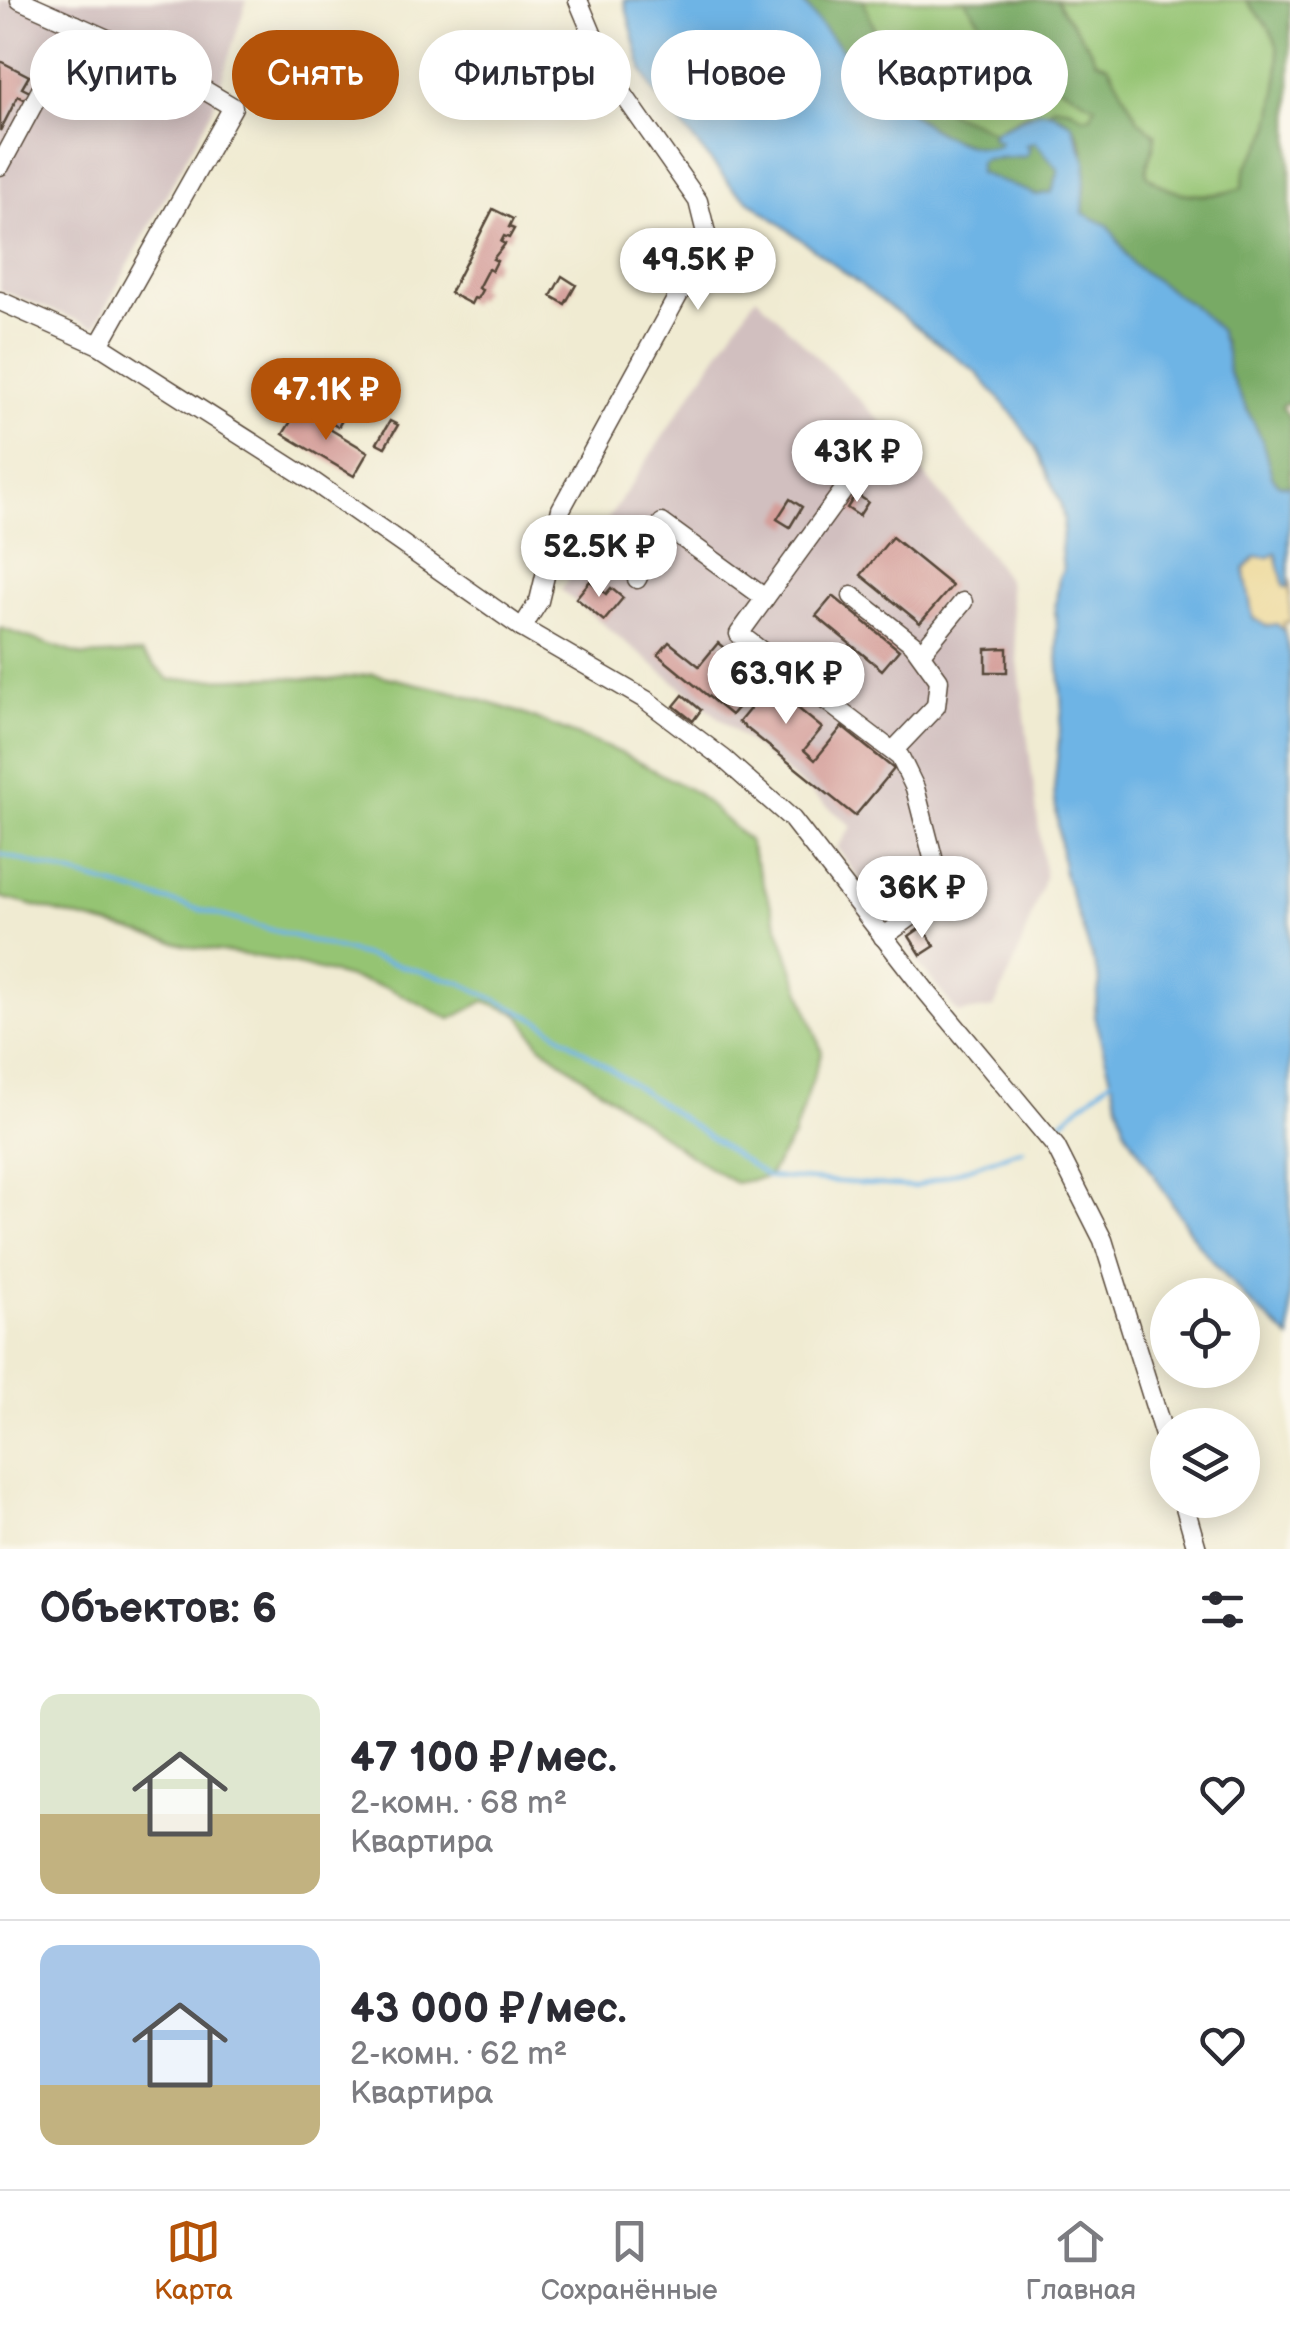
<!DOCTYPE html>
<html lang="ru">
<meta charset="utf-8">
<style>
:root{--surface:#fff;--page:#f2f2f3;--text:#2b2b33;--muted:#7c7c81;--line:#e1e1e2;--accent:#b45309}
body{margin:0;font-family:"Balsamiq Sans",sans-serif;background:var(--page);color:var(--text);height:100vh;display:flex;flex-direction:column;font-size:38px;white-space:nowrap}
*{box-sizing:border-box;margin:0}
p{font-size:32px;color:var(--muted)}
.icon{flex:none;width:55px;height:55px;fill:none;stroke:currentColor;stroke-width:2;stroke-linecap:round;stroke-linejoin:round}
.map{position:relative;height:1549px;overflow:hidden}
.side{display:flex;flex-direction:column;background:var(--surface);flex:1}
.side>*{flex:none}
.hud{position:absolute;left:30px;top:30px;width:1230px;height:90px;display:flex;gap:20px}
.fabs{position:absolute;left:1150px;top:1278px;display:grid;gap:20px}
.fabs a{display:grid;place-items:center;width:110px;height:110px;border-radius:50%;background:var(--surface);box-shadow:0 5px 25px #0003;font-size:50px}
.price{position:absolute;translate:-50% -85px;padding:0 22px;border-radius:35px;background:#fff;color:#222;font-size:32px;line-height:65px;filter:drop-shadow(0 2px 5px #0008)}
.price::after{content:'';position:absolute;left:50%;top:60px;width:30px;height:22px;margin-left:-15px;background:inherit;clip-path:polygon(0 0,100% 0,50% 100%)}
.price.selected{background:var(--accent);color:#fff}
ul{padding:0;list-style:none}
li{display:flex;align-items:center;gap:30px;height:250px;padding:0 40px}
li+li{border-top:2px solid var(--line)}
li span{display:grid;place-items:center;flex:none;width:280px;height:200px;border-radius:20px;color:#555}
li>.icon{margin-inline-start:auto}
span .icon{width:120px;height:120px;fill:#fffc;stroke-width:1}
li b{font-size:42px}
h2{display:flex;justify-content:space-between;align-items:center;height:120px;padding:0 40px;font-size:42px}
.tag{padding:0 35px;border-radius:45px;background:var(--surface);box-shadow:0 5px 25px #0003;font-size:35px;line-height:90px}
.tag.selected{background:var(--accent);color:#fff}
.menu{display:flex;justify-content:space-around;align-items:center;height:140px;border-top:2px solid var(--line);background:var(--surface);font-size:28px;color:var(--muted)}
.menu a{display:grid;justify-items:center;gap:5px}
.menu .selected{color:var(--accent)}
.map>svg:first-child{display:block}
.industrial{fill:#d1bfbf}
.green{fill:#95c473;stroke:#687748;stroke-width:2.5}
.forest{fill:#78aa65;stroke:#5a6a42;stroke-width:2.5}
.sand{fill:#eeda9e;stroke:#94825e;stroke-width:2.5}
.water{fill:#6eb4e5;stroke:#546f82;stroke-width:2.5;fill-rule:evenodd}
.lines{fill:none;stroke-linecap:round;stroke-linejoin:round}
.stream{stroke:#6eb4e5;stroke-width:4}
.building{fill:#d49d99}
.minor-casing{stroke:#564739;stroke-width:21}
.minor{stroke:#fff;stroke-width:18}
</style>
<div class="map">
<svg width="1290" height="1549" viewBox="0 0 1290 1549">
<rect width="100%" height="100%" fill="#fbf7ec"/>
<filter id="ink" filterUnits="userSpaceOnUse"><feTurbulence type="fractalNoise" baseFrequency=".01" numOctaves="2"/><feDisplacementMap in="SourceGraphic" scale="20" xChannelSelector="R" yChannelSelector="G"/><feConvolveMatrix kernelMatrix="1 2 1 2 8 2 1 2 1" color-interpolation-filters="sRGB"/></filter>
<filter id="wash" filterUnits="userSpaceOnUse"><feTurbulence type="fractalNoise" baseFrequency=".0048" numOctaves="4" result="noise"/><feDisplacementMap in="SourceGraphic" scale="40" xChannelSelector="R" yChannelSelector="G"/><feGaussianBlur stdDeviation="2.25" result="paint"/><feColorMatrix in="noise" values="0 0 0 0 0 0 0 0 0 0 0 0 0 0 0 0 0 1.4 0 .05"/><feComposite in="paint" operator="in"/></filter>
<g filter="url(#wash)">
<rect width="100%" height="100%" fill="#f0ebd2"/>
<g class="industrial">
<polygon points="0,0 247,0 212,110 95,327 0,290"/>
<polygon points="756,296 879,419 991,556 1008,581 1045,877 1017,957 994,1008 958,1013 921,967 837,848 852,826 561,590"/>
</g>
<g class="green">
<path d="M863,0h102c36,51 69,77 126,102l4,5 -4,9 -8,1 -12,-8 -18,-3 -3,5 -24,3 -33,18c-15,-9 -30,-13 -47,-19 -22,-8 -40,-21 -59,-35l6,-26 -16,-17z"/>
<path d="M1056,0h190c11,14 26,28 31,46 4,18 -2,77 -12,94 -14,25 -18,14 -23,48 -30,10 -70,11 -95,-13 -2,-16 9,-25 8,-41l-17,-14 -30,-55 -12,-5c-11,-23 -27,-37 -40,-60z"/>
<polygon points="0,628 84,656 141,653 170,680 275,677 328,680 374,674 458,693 518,712 621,753 696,793 748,840 822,1052 793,1137 768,1177 735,1183 682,1150 541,1046 519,1014 485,1001 451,1019 388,988 285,961 192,947 0,897"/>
</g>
<g class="forest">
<path d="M801,0h62l14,35 16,17 2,19 -7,8 23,17h20c19,24 37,20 62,36v7l7,2 -1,5c-65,14 -163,-100 -198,-146z"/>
<path d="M965,0h91c13,23 29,37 40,60l12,5 30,55 17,14c1,16 -10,25 -8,41 25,24 65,24 95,13 5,-34 9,-23 23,-48 10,-17 16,-76 12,-94 -5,-18 -20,-32 -31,-46l44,2v402h-7l-1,3 8,10v69l-12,-2 -6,-8 -10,-36 -34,-69 -4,-29 -92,-78 -23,-38 -26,-12c0,-39 14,-84 -33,-103l3,-5 18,3 12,8 8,-1 4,-10 -71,-39 -40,-40z"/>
<polygon points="1035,142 1040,144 1059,170 1052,192 1037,195 979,173 979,162 984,159 1026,156 1026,146"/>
</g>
<polygon class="sand" points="1277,553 1288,587 1290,580 1290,622 1284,622 1284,631 1277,624 1266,626 1253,619 1244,569 1256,557"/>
<path class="water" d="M624,0h177c35,46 134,161 197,146l2,-5 -7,-2v-7l44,-21h13l22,13 14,38 -3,51 26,13 23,38 64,44 23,22 8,24 1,17 34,69 10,36 6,8 12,2 -2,101h-4l-8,-34 -6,4h-14l-12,12 9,49 13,8 11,-2 7,7 6,25v683l-44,-40 -49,-56 -72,-114 -31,-113 6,-35 -37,-111 -9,-80 8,-80 -7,-99 4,-34 4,-7 -2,-20 3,-29 -4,-19 -25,-55 -24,-35 -35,-40 -242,-183 -82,-100 -10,-20zM1035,142l24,28 -7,22 -15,3 -58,-22v-11l5,-3 42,-3 4,-7 -4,-4z"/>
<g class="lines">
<g class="stream">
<polyline points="0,854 459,982 540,1021 768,1177 914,1187 1023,1149"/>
<polyline points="1061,1122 1112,1079"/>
</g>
</g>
<g id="blocks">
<g class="building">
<polygon points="0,61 29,76 22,88 32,93 28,101 18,96 0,131"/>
<polygon points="493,209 513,219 509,227 514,229 509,238 504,236 501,242 505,244 493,259 497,261 492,271 488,269 478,288 482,290 477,299 474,298 471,304 450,293"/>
<polygon points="562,276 576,285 565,304 551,296"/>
<polygon points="341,395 353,402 338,427 326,420"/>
<polygon points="298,410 368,452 354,476 283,434"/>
<polygon points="390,421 398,425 385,447 377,443"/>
<polygon points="856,494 868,502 859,516 847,508"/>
<polygon points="790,499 802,507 790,527 777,519"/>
<polygon points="611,533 640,552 627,572 598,553"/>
<polygon points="892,537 952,586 920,623 861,575"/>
<polygon points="590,581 606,594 611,588 623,598 604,621 576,598"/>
<polygon points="833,596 899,650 882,670 816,616"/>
<polygon points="669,642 699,666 718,643 822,728 804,750 815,760 842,727 894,769 855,816 739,722 753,705 745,699 731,715 658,655"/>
<polygon points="1007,648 1007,672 986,672 986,649"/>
<polygon points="683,695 701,710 693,721 674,706"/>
<polygon points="922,927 935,946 921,955 909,936"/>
</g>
</g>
</g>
<g filter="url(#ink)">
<use href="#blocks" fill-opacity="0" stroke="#564739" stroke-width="2.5"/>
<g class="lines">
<g class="minor-casing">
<g id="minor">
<polyline points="20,0 152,59 233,107 99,345"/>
<polyline points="0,166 76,25"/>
<polyline points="0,301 99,345 314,482 522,628 646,700 724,759 792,819 925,990 1056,1147 1103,1240 1168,1448"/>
<polyline points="851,480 739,634 900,757 915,788 937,873 931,902 883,937"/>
<polyline points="637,579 662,523 765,598"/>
<polyline points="852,596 913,644 939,680 936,706 893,751"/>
<polyline points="522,628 539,601 561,509 708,241 698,201 609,74 578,0"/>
<polyline points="921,653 963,602"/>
<polyline points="1183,1500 1197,1549"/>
</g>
</g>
<use href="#minor" class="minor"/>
</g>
</g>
</svg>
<div class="fabs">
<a><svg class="icon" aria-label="locate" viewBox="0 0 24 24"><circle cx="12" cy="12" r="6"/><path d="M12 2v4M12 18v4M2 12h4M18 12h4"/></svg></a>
<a><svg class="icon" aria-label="layers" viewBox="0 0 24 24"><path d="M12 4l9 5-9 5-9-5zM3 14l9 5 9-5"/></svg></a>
</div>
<b class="price" style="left:698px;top:313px">49.5K ₽</b>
<b class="price selected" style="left:326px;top:443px">47.1K ₽</b>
<b class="price" style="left:857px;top:505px">43K ₽</b>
<b class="price" style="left:599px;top:600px">52.5K ₽</b>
<b class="price" style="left:786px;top:727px">63.9K ₽</b>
<b class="price" style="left:922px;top:941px">36K ₽</b>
<div class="hud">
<a class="tag">Купить</a>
<a class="tag selected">Снять</a>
<a class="tag">Фильтры</a>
<a class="tag">Новое</a>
<a class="tag">Квартира</a>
</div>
</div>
<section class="side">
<h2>Объектов: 6<svg class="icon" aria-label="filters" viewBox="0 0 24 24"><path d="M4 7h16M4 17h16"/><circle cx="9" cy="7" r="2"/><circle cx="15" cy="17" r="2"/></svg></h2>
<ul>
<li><span style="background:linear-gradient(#dfe7d0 60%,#c2b280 0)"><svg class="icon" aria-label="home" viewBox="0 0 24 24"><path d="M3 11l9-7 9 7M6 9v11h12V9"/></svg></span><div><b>47 100 ₽/мес.</b><p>2-комн. · 68 m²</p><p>Квартира</p></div><svg class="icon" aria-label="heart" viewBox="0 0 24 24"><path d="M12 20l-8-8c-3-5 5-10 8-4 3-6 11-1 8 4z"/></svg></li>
<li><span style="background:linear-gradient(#a9c7e8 70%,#c2b280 0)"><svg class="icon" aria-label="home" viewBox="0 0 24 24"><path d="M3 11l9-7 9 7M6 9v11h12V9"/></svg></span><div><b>43 000 ₽/мес.</b><p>2-комн. · 62 m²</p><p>Квартира</p></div><svg class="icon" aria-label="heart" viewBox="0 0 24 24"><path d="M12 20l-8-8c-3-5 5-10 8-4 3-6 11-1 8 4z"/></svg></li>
</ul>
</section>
<nav class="menu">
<a class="selected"><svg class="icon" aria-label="map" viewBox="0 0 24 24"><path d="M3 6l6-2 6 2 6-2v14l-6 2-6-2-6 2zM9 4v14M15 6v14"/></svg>Карта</a>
<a><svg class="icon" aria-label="saved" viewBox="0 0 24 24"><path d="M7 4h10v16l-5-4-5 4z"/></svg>Сохранённые</a>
<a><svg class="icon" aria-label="home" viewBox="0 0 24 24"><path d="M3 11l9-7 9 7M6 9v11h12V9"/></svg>Главная</a>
</nav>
